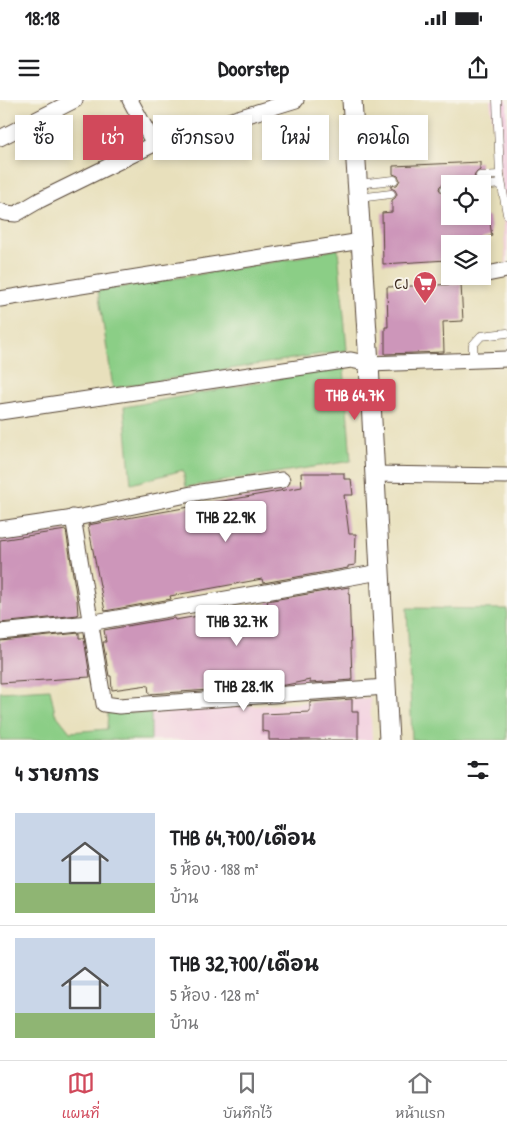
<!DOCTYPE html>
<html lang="th">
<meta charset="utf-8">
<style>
:root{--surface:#fff;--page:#f6f6f6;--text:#202124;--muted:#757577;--line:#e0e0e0;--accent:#d1495b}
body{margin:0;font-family:"Patrick Hand","Playpen Sans Thai",sans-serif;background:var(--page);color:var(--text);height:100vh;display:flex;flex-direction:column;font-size:19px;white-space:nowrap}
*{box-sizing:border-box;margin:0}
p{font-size:16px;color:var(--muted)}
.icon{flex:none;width:28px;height:28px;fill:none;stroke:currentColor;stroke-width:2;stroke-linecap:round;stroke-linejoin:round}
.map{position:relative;height:640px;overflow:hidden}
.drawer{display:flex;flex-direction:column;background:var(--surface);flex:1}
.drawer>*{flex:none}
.guide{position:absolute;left:15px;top:15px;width:478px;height:45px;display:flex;gap:10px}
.buttons{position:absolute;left:441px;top:75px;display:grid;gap:10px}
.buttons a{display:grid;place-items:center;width:50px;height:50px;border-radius:0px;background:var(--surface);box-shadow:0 2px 8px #0003;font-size:25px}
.price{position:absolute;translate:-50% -42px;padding:0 11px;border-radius:5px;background:#fff;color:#222;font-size:16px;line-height:32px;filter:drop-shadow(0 1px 2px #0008)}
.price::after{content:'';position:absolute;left:50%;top:30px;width:15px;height:11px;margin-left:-8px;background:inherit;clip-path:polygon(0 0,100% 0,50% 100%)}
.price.active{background:var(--accent);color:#fff}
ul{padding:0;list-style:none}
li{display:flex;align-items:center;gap:15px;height:125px;padding:0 15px}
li+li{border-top:1px solid var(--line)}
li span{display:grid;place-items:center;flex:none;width:140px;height:100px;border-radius:0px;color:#555}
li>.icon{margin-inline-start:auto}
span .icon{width:60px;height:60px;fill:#fffc;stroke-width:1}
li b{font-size:21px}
h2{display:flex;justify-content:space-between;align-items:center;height:60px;padding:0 15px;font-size:21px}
.chip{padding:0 18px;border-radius:0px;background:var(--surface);box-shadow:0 2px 8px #0003;font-size:18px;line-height:45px}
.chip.active{background:var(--accent);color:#fff}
.status{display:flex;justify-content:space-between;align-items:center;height:35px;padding:0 25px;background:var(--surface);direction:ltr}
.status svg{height:14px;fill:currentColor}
header{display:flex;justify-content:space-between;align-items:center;height:65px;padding:0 15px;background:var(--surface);font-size:22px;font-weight:700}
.tabs{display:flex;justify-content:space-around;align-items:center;height:70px;border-top:1px solid var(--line);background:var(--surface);font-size:14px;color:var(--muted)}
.tabs a{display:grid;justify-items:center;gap:2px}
.tabs .active{color:var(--accent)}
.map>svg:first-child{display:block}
.built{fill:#f3cfe0}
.green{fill:#8bce86;stroke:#637c52}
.building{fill:#cd96ba}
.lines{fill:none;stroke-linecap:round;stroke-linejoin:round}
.service-casing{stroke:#554536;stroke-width:9}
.minor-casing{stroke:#554536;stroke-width:17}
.tertiary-casing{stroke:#554536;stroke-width:21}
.service{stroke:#fff;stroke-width:8}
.minor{stroke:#fff;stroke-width:15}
.tertiary{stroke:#fff;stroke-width:19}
.labels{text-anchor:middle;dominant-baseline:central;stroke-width:4;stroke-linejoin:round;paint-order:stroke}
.poi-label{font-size:15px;fill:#3b2a1e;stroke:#f7f3e8;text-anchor:end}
</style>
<div class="status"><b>18:18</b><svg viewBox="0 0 49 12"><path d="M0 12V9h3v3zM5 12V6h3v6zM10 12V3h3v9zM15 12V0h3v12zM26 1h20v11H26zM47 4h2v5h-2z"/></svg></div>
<header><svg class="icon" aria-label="menu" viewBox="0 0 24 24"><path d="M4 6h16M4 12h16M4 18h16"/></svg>Doorstep<svg class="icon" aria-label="share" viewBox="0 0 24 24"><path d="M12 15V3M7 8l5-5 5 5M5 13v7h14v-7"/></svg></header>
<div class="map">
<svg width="507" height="640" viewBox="0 0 507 640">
<rect width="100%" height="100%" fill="#f7f3e8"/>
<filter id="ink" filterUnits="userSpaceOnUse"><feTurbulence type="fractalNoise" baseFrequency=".02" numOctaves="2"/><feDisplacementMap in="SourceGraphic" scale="10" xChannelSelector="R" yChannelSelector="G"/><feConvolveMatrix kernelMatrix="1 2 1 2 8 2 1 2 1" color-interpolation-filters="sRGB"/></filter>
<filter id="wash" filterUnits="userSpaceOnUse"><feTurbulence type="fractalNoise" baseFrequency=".0096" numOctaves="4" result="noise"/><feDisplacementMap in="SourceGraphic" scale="20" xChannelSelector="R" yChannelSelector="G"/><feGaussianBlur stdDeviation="1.12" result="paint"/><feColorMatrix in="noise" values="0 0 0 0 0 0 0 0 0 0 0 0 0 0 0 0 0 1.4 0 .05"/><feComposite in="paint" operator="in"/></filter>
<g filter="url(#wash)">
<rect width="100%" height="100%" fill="#e8e0bc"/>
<g class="built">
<polygon points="490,0 507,0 507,179 501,84"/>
<polygon points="370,598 372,640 151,640 151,613"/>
</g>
<g class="green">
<polygon points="338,149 347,250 113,288 98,191 280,161"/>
<polygon points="344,267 351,361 186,387 183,370 131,384 124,307"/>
<polygon points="407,508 507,509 507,640 412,640"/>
<polygon points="50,589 55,613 70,632 107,629 108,612 151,613 151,640 0,640 0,592"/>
</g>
<g id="blocks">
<g class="building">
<polygon points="480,62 480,70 477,72 474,76 476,79 479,82 445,83 440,86 439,89 443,94 450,95 450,116 489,116 492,136 482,139 482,144 450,144 450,147 446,147 447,160 383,164 382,113 392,112 392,100 395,98 397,94 395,90 391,88 391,86 397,85 400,80 398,76 393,74 393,66"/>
<polygon points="461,184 463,221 443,222 444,252 385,254 385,227 388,227 387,187"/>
<polygon points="301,373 344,373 344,379 351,379 353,395 344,395 349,434 356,434 355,465 348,466 348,468 263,483 262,479 170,496 171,499 105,511 88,425 302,387"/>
<polygon points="66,430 77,500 78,515 0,523 0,440"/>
<polygon points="349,487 352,580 310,583 310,580 286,585 149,594 148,585 112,590 111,576 109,576 103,542 106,542 104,530 174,518 175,520 268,504 267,501"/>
<polygon points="79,533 79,538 84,538 90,577 0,583 0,541"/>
<polygon points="352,599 352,612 358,612 358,640 269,640 269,632 262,631 262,614 310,612 310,602"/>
</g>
</g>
</g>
<g filter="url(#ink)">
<use href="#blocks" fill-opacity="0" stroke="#554536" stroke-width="1"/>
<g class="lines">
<g class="service-casing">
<g id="service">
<polyline points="497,0 500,75 507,114"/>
<polyline points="480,76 500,75"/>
<polyline points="357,84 394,80"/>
<polyline points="482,86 501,84"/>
<polyline points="445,89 450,89"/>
<polyline points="358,98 391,94"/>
<polyline points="473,260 473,245 481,236 507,233"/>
</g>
</g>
<g class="minor-casing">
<g id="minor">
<polyline points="130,0 154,44"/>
<polyline points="0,38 75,0"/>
<polyline points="0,111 5,113 16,114 40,100 154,44 296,0"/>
<polyline points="482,175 507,170"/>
<polyline points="0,199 361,141"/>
<polyline points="0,312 351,260 369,264 507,259"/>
<polyline points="375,374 507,376"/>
<polyline points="73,417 104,604 119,606 386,587"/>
<polyline points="0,429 81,417 201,392 282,380"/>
<polyline points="0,532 89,523 380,472"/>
</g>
</g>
<g class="tertiary-casing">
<polyline id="tertiary" points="352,0 369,264 389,640"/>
</g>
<use href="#service" class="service"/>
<use href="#minor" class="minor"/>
<use href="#tertiary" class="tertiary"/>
</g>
</g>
<defs>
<g id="supermarket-pin" transform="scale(1.25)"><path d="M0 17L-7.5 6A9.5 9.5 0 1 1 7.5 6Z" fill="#d1495b" stroke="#f7f3e8"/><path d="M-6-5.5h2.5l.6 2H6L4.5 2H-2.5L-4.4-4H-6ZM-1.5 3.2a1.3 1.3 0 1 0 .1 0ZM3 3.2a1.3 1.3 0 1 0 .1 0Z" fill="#fff"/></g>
</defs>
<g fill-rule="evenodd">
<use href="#supermarket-pin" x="425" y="183"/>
</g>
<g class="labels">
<g class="poi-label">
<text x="408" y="183">CJ</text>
</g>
</g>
</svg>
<div class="buttons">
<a><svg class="icon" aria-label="locate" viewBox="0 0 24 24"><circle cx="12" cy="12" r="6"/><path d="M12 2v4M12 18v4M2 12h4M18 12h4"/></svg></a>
<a><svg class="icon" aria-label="layers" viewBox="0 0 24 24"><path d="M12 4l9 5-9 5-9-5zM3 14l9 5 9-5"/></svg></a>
</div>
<b class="price active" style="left:355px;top:321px">THB 64.7K</b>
<b class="price" style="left:226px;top:443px">THB 22.9K</b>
<b class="price" style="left:237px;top:547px">THB 32.7K</b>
<b class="price" style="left:244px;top:612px">THB 28.1K</b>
<div class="guide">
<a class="chip">ซื้อ</a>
<a class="chip active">เช่า</a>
<a class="chip">ตัวกรอง</a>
<a class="chip">ใหม่</a>
<a class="chip">คอนโด</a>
</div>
</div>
<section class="drawer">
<h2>4 รายการ<svg class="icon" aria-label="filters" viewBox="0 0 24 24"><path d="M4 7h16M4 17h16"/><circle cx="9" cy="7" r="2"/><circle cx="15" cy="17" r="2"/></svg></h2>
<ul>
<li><span style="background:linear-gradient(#c9d6e8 70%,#8fb573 0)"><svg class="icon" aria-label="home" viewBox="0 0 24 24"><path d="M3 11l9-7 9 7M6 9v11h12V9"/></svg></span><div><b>THB 64,700/เดือน</b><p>5 ห้อง · 188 m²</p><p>บ้าน</p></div></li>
<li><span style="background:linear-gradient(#c9d6e8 75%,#8fb573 0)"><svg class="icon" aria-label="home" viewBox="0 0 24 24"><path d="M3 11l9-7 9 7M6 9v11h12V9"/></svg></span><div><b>THB 32,700/เดือน</b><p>5 ห้อง · 128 m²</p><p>บ้าน</p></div></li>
</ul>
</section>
<nav class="tabs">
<a class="active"><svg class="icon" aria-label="map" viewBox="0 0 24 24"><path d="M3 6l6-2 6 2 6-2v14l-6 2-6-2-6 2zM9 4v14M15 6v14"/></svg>แผนที่</a>
<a><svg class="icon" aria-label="saved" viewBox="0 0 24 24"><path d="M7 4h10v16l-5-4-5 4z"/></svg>บันทึกไว้</a>
<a><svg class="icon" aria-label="home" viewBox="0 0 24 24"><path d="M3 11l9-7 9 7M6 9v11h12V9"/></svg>หน้าแรก</a>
</nav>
